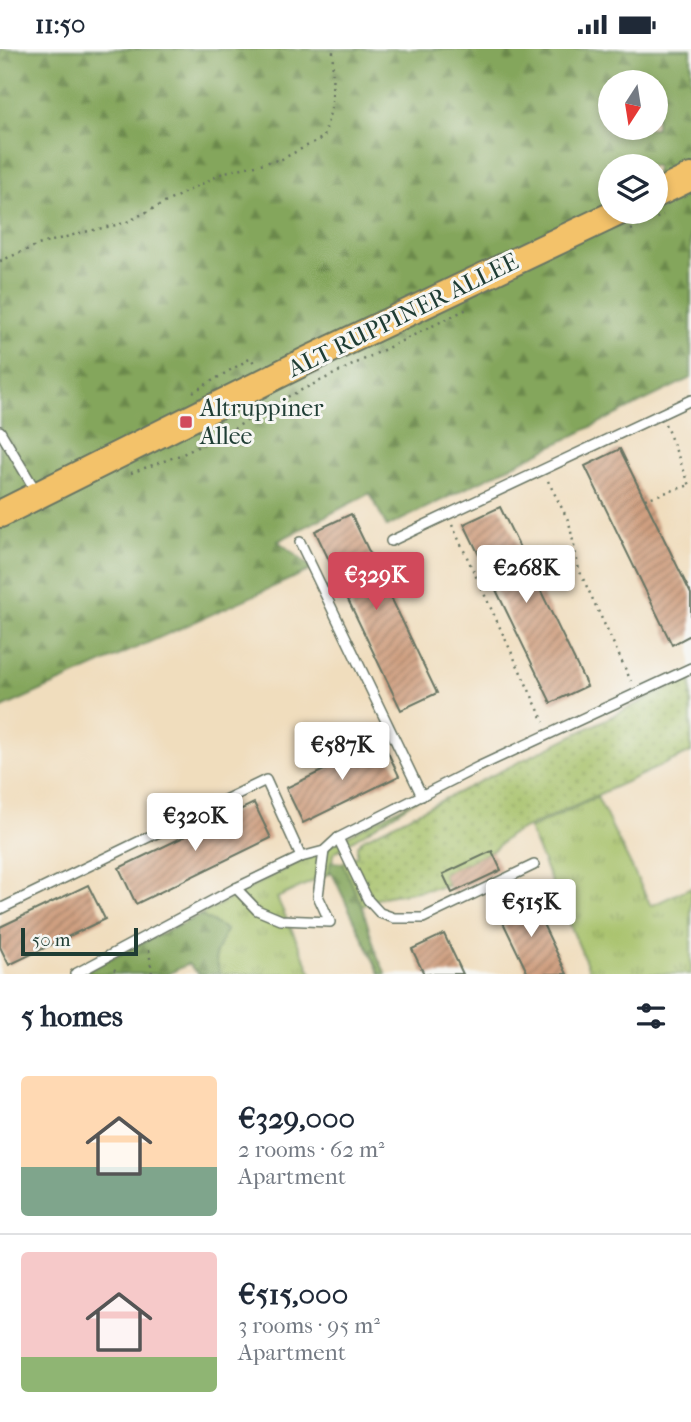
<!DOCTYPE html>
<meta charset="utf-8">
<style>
:root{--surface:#fff;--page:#f6f6f7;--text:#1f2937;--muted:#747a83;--line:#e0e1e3;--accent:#d1495b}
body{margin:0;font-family:"IM FELL French Canon",serif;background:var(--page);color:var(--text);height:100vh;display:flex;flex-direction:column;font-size:26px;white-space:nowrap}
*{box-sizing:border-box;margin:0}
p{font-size:23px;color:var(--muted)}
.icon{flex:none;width:38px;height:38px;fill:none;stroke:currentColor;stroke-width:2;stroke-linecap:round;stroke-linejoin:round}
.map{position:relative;height:925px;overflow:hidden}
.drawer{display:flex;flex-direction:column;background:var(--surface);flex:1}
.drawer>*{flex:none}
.needle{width:46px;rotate:192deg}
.fabs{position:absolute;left:598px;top:21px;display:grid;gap:14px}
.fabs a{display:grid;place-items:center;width:70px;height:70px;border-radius:50%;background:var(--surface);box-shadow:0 4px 10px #0003;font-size:35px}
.scale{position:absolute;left:21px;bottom:18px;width:117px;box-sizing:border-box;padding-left:7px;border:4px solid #1f3d34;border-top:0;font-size:19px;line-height:24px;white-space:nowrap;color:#1f3d34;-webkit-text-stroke:5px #f6f6f2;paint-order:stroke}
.price{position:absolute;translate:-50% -60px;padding:0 16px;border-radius:7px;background:#fff;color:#222;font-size:23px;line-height:46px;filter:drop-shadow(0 2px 4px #0008)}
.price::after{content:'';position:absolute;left:50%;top:42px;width:21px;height:16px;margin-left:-10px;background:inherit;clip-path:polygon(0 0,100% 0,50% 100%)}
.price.active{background:var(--accent);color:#fff}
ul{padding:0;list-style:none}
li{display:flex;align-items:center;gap:21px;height:175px;padding:0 21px}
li+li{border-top:2px solid var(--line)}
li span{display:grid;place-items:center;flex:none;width:196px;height:140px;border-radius:7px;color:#555}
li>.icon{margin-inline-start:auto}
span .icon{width:84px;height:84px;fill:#fffc;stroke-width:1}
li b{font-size:30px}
h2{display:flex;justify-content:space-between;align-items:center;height:84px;padding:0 21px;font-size:30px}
.status{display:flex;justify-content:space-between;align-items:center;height:49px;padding:0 35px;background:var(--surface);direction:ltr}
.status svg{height:19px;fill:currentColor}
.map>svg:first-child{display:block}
.grass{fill:url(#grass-tufts);stroke:#627e4d;stroke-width:2}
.forest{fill:url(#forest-firs);stroke:#527248;stroke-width:2;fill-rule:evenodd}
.park{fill:url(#park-dots);stroke:#627e4d;stroke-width:2}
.building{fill:url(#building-hatch)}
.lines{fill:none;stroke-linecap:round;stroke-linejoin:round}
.lane-casing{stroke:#687564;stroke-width:12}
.primary-casing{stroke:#687564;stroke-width:30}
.path{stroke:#687564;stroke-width:2.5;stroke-dasharray:2 5;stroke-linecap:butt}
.lane{stroke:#fff;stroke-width:9}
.primary{stroke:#f3c26a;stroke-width:26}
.poi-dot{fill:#d1495b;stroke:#f6f6f2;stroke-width:2.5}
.labels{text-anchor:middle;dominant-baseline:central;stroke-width:6;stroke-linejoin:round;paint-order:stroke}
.street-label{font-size:24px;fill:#1f3d34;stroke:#f6f6f2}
.poi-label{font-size:24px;fill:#1f3d34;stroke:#f6f6f2;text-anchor:start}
</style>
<div class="status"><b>11:50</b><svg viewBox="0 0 49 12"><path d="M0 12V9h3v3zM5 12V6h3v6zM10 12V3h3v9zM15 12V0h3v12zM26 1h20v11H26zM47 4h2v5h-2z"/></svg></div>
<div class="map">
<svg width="691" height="925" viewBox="0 0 691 925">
<defs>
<pattern id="grass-tufts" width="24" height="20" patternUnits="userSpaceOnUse" patternTransform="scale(1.75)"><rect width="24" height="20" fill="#a5c066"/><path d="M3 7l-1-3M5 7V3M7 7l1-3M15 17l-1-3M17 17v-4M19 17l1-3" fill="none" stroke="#869d55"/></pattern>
<pattern id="forest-firs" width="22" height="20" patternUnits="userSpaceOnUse" patternTransform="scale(1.75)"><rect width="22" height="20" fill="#84a65b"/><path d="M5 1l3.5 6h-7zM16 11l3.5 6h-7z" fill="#6b884c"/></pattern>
<pattern id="park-dots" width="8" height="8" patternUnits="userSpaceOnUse" patternTransform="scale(1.75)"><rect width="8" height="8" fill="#a5c066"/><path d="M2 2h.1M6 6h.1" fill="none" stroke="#869d55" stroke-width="1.8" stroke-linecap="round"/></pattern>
<pattern id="building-hatch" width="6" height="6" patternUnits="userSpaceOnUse" patternTransform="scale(1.75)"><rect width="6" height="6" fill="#cf9f80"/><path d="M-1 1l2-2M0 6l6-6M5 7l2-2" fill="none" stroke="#a7836a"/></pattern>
</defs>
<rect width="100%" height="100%" fill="#f6f6f2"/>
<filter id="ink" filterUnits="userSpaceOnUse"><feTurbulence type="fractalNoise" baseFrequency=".0143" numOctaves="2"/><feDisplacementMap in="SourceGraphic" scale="14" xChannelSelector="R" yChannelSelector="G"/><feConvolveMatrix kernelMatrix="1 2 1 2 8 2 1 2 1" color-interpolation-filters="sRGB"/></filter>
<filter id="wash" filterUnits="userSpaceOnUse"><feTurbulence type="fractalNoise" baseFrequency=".00686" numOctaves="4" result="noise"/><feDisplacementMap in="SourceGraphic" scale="28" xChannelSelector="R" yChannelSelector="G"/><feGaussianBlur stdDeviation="1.57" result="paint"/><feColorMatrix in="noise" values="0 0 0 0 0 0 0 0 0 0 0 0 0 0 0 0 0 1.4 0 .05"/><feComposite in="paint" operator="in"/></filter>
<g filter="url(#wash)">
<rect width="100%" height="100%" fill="#f0ddbd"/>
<g class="grass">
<polygon points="422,747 335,803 328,825 277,849 312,925 220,925 218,923 215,906 226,881 200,866"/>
<polygon points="597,748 651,857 691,838 691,925 591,925 529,780"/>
</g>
<g class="forest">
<path d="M0,0h691v329l-304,149 -17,-34 -92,48 35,28 -313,140zM611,33h45v46h-45zM611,117h45v46h-45z"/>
<polygon points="331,813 342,814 362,857 378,909 386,925 380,925 332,824 328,825"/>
<polygon points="200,866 226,881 215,906 220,925 199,925 188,915 168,925 78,925"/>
</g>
<polygon class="park" points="691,628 691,703 510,786 492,802 443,825 448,837 382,848 362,857 342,814 357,807 357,797 363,790"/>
<g id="blocks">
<g class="building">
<polygon points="620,400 691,545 691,586 672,596 585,417"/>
<polygon points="500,458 587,637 551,654 464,475"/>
<polygon points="351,465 437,644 401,661 315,482"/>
<polygon points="383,693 399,727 303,774 286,739"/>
<polygon points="254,754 271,789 136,855 119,819"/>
<polygon points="492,802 501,821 452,844 443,825"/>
<polygon points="88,836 105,870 9,916 0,898 0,878"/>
<polygon points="530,848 567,925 528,925 498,863"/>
<polygon points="444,885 463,925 424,925 412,900"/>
</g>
</g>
</g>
<g filter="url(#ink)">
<use href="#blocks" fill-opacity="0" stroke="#687564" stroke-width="2"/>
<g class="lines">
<g class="lane-casing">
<g id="lane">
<polyline points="0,382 37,444"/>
<polyline points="391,492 691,351"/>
<polyline points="300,493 422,747"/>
<polyline points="338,789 368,851 380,864 394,869 423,869 534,816"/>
<polyline points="236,839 257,861 281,871 330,873 318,847 324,802"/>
<polyline points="0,860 266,731 301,808"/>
<polyline points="75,925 236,839 301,808 324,802 338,789 478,718 691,619"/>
</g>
</g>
<g class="primary-casing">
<g id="primary">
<polyline points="656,145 691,128"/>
<polyline points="0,465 306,312 619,163"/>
</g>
</g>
<g class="path">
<polyline points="631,181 663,166"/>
<polyline points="0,212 38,196 80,184 125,174 225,123 282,110 324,88 332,55 333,0"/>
<polyline points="193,343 251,309 254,314"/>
<polyline points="665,375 691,439"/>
<polyline points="131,424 183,405 232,381 273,355 467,260"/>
<polyline points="548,432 569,473 579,521 631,632"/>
<polyline points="645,450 690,436"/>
<polyline points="452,476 544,673"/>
<polyline points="689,542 691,541"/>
<polyline points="149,901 152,925"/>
<polyline points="114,920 119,925"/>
</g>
<use href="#lane" class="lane"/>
<use href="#primary" class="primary"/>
</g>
</g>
<rect class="poi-dot" x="179" y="366" width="14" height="14" rx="3.5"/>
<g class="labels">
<g class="street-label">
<text transform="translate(403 266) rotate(-26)">ALT RUPPINER ALLEE</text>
</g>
<g class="poi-label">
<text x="200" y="359">Altruppiner<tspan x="200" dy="28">Allee</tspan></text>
</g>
</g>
</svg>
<div class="fabs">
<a><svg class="needle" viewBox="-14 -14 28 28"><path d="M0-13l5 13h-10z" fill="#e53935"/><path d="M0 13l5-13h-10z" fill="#747a83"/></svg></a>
<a><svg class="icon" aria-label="layers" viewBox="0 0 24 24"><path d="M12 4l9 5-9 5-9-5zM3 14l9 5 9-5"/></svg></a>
</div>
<div class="scale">50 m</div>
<b class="price" style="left:526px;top:556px">€268K</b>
<b class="price active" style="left:376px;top:563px">€329K</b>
<b class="price" style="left:342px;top:733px">€587K</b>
<b class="price" style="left:195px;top:804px">€320K</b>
<b class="price" style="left:531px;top:890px">€515K</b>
</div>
<section class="drawer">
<h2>5 homes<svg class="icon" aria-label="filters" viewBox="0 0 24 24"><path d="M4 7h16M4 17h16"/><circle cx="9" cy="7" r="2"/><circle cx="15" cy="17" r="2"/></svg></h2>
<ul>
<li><span style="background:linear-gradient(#ffd9b3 65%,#7fa58c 0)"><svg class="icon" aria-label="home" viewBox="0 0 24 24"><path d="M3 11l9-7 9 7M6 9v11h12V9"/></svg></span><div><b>€329,000</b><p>2 rooms · 62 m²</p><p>Apartment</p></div></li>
<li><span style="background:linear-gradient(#f6c9c9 75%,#8fb573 0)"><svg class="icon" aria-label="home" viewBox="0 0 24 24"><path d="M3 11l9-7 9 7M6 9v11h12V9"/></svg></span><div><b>€515,000</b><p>3 rooms · 95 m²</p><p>Apartment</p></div></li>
</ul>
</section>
